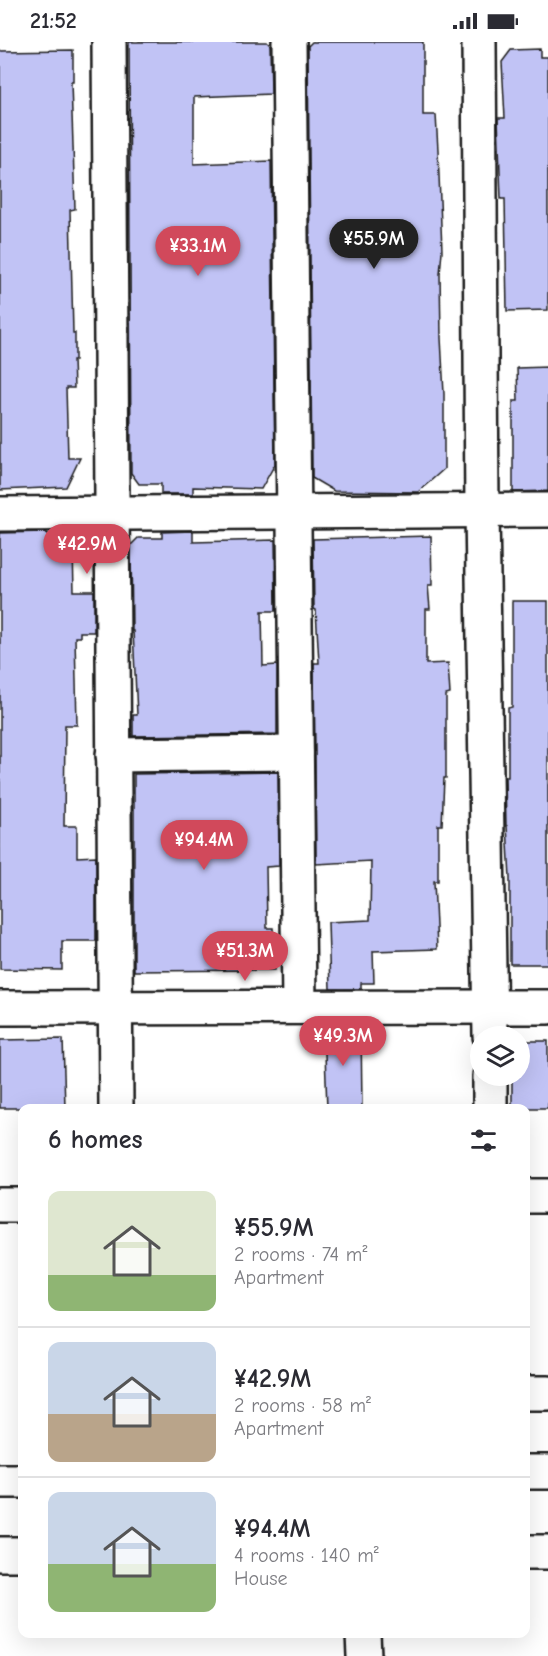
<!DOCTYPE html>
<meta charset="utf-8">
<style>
:root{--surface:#fff;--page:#f2f2f3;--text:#2b2b33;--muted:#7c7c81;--line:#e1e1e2;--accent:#d1495b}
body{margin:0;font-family:"Comic Neue",sans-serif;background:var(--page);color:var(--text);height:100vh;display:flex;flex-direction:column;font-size:22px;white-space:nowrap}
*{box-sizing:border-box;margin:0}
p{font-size:20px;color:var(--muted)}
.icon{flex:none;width:33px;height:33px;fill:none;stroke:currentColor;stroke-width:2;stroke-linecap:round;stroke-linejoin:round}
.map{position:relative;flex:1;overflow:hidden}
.sheet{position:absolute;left:18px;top:1062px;width:512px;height:534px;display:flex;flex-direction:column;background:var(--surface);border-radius:12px;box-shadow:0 6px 24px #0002}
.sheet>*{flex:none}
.controls{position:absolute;left:470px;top:984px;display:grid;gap:12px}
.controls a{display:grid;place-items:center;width:60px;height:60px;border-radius:50%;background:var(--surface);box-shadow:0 6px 24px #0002;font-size:30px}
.price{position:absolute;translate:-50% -51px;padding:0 14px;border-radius:21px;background:var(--accent);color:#fff;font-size:20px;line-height:39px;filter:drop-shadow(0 2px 3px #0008)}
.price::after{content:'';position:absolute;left:50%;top:36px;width:18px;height:14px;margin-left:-9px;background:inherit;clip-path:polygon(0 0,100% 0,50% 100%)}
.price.current{background:#222;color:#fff}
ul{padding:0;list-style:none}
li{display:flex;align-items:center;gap:18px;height:150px;padding:0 30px}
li+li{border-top:2px solid var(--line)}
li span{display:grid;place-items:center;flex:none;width:168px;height:120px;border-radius:12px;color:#555}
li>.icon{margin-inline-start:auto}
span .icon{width:72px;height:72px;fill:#fffc;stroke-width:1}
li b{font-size:26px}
h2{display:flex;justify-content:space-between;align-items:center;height:72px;padding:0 30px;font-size:26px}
.status{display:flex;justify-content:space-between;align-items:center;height:42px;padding:0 30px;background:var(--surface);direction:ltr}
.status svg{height:16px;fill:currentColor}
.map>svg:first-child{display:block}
.building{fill:#c1c3f5;stroke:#1c1c1c;stroke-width:1.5}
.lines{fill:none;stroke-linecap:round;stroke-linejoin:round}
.minor-casing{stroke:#1c1c1c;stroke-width:38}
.tertiary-casing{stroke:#1c1c1c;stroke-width:38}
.secondary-casing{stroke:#1c1c1c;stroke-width:38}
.minor{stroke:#fff;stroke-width:33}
.tertiary{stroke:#fff;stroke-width:33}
.secondary{stroke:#fff;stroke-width:33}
</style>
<div class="status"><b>21:52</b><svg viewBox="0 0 49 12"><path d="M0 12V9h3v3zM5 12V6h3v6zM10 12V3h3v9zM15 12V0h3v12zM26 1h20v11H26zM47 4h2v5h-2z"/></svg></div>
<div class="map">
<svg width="548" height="1614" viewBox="0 0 548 1614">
<rect width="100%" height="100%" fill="#fff"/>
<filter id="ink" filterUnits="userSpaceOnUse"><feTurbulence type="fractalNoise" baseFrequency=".0167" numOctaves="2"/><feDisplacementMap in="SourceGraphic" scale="12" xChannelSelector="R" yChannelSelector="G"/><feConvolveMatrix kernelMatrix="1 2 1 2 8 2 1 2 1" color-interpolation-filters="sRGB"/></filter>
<g filter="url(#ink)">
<g class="building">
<polygon points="129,0 267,0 270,3 271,52 194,55 194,122 271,119 275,422 261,447 193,445 193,452 161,452 161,442 139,442 131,431"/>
<polygon points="312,0 423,0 423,73 436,73 438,108 442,209 440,232 441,296 444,352 444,427 418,450 334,449 312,436 308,4"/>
<polygon points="540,7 540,15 548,15 548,268 507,269 505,157 501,157 498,76 505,76 502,20 511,8"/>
<polygon points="73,8 73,40 71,40 75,167 70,168 73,291 75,291 75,318 73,318 74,346 66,346 68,416 80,416 66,445 0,448 0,9"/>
<polygon points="548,325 548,449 513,450 513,359 518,359 517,326"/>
<polygon points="193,489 193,500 275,498 276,569 262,569 263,624 277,623 277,692 133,694 133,673 137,673 133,589 132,589 131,503 138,496 162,496 162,490"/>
<polygon points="45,490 73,508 74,549 94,549 94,590 80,590 80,595 75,595 77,683 65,683 64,784 77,784 77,815 96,814 96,899 62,899 62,928 0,927 0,491"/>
<polygon points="431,494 432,543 428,543 430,567 426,567 426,622 448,621 450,652 446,653 446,736 444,736 442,783 438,783 438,839 434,839 437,907 373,909 374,941 361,941 361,947 330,947 328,880 370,878 371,819 316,822 314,621 319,621 316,568 314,567 313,497"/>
<polygon points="512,559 548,559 548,922 510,922 510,836 507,784 506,784 505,735 508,735 508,666 512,665"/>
<polygon points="278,730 279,824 266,825 267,886 273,886 275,928 134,929 134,732"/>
<polygon points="324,984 361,984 362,1066 327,1066"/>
<polygon points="63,997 65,1066 0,1066 0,998"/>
<polygon points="519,999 548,999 548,1066 512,1066 512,1034 519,1034"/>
</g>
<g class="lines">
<g class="minor-casing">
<g id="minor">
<polyline points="109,0 116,1066"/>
<polyline points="289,0 299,965"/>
<polyline points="0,472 548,468"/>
<polyline points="113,713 296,711"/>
<polyline points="0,966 548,965"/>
<polyline points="525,1154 548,1154"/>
<polyline points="0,1163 22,1163"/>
<polyline points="525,1351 548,1351"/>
</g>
</g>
<g class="tertiary-casing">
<g id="tertiary">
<polyline points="479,0 482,469 490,994"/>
<polyline points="490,1034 490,1066"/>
<polyline points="363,1592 364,1614"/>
</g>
</g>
<g class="secondary-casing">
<g id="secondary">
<polyline points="525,1430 548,1430"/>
<polyline points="0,1439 22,1439"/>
<polyline points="525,1510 548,1510"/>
<polyline points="0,1512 22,1512"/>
</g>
</g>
<use href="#minor" class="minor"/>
<use href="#tertiary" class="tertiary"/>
<use href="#secondary" class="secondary"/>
</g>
</g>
</svg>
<div class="controls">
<a><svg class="icon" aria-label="layers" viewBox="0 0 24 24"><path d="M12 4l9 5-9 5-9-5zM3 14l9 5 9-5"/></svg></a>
</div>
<b class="price current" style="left:374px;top:228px">¥55.9M</b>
<b class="price" style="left:198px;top:235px">¥33.1M</b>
<b class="price" style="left:87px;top:533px">¥42.9M</b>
<b class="price" style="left:204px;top:829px">¥94.4M</b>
<b class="price" style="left:245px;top:940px">¥51.3M</b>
<b class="price" style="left:343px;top:1025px">¥49.3M</b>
<section class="sheet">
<h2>6 homes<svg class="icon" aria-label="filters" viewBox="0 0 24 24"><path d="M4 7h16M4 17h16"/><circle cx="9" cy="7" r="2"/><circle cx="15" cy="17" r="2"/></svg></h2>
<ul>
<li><span style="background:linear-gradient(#dfe7d0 70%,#8fb573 0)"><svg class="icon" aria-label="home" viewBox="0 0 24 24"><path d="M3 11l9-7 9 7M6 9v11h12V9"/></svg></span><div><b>¥55.9M</b><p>2 rooms · 74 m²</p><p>Apartment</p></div></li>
<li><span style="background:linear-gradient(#c9d6e8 60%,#b9a48a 0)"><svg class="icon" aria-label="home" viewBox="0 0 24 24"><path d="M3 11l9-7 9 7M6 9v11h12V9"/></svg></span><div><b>¥42.9M</b><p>2 rooms · 58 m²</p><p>Apartment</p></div></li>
<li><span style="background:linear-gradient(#c9d6e8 60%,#8fb573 0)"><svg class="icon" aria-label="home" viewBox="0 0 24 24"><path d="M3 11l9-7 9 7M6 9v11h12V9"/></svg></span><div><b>¥94.4M</b><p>4 rooms · 140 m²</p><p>House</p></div></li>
</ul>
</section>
</div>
